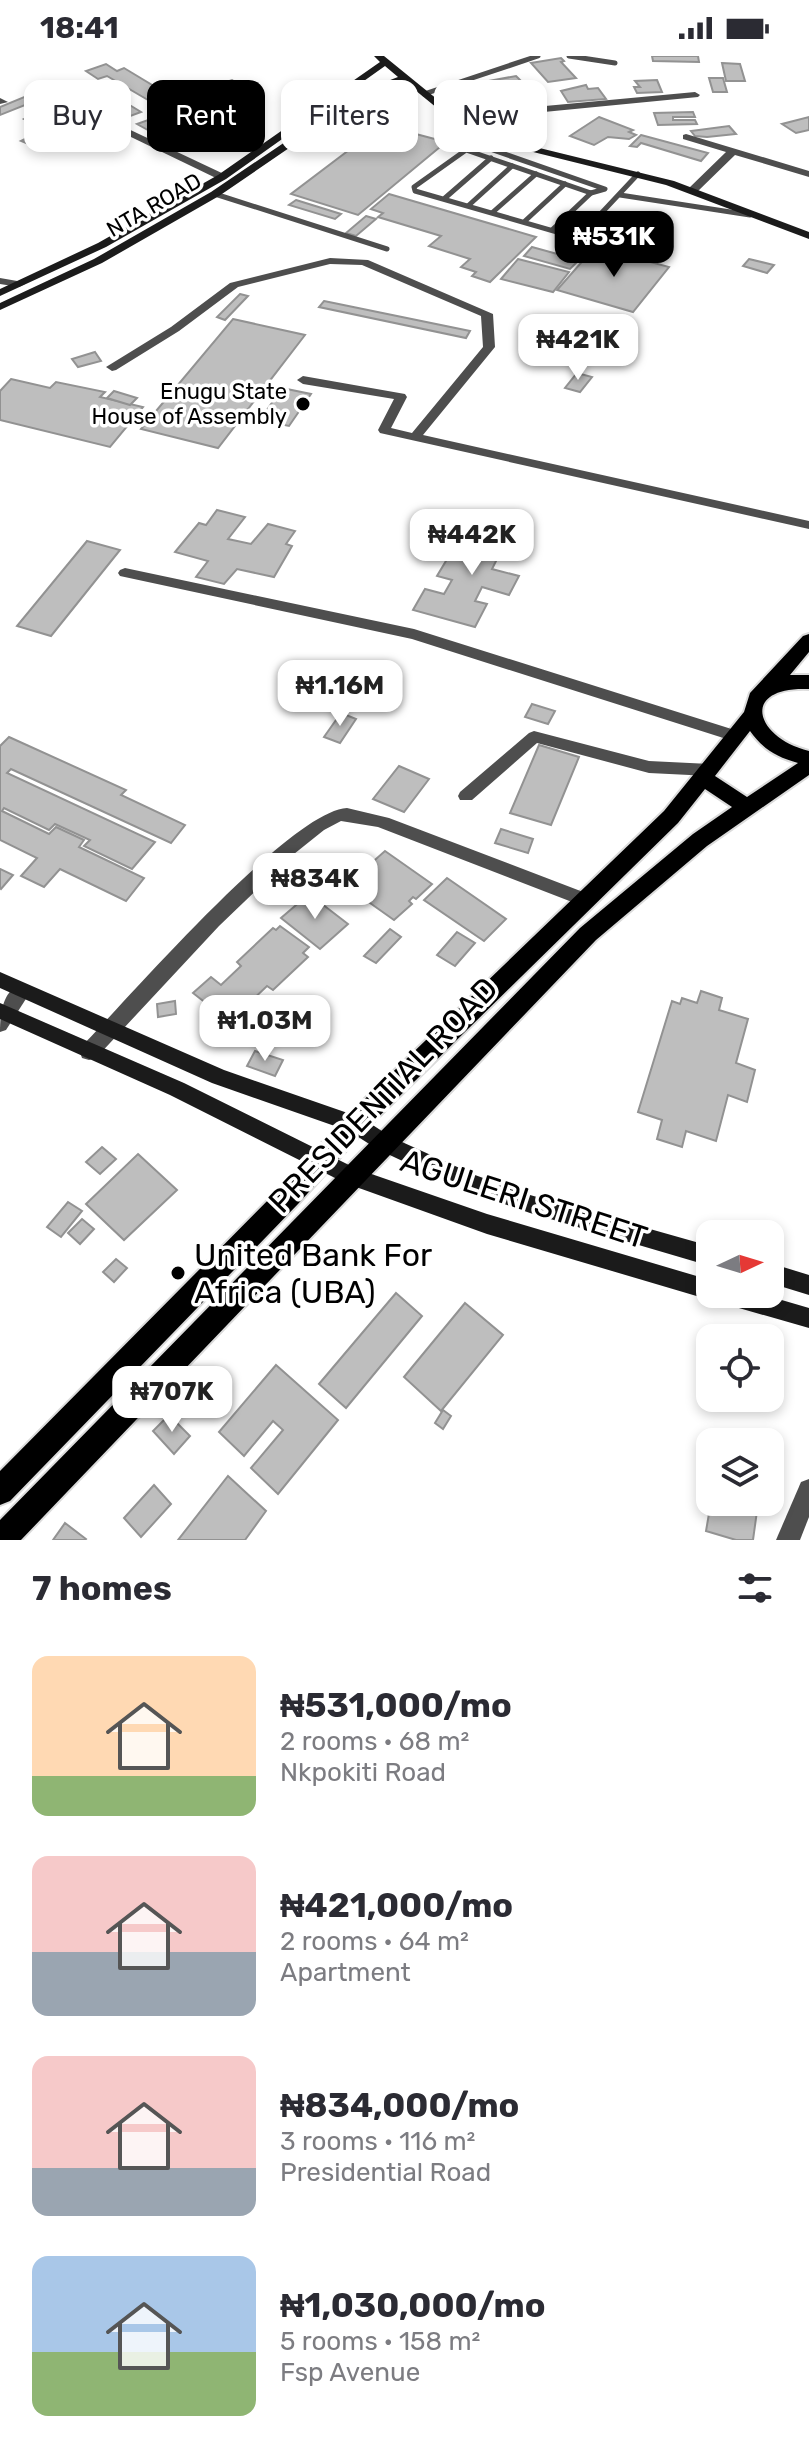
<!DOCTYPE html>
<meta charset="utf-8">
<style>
:root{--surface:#fff;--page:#f2f2f3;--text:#2b2b33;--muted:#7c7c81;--accent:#000}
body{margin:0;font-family:Rubik,sans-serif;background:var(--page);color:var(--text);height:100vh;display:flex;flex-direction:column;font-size:30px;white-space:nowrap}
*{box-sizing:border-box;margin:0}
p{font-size:26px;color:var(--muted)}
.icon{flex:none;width:44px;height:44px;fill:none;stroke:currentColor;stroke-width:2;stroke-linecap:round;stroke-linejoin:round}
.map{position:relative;height:1484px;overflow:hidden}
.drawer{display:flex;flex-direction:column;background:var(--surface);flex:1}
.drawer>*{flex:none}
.banner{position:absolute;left:24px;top:24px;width:762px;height:72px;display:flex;gap:16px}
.needle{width:52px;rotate:86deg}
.tools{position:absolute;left:696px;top:1164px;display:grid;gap:16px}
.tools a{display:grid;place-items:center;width:88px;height:88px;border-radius:16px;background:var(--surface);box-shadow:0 4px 12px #0003;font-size:40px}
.price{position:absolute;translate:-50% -68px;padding:0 18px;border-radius:16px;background:#fff;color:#222;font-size:26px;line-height:52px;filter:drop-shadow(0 2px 4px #0008)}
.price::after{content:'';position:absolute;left:50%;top:48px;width:24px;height:18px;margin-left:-12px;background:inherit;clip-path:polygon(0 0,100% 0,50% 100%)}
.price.current{background:var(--accent);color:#fff}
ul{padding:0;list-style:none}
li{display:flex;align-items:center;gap:24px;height:200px;padding:0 32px}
li span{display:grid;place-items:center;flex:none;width:224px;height:160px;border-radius:16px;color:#555}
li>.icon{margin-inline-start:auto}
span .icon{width:96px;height:96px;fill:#fffc;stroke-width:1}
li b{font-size:34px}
h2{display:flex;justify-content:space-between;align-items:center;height:96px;padding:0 32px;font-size:34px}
.pill{padding:0 28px;border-radius:16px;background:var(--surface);box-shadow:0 4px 12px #0003;font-size:28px;line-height:72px}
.pill.current{background:var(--accent);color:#fff}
.status{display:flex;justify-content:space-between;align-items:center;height:56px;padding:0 40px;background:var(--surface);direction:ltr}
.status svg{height:22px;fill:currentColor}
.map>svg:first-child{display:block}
.building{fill:#bebebe;stroke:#929292;stroke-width:2}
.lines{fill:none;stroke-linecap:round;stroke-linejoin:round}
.primary-casing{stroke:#dbdbdb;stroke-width:4}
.service{stroke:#4e4e4e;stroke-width:5}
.minor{fill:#4e4e4e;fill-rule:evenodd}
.secondary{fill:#1b1b1b;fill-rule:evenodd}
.primary{fill:#000;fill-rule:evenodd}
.poi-dot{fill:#000;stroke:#fff;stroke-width:3}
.labels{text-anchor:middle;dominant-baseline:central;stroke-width:7;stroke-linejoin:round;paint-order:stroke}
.far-street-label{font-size:22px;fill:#000;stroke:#fff}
.far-poi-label{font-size:22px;fill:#000;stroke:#fff;text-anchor:end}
.near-street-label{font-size:32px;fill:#000;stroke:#fff}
.near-poi-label{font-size:32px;fill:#000;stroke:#fff;text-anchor:start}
</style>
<div class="status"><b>18:41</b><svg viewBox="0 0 49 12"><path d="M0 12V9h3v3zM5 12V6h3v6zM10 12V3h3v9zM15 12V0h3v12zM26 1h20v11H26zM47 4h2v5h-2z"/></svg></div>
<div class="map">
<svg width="809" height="1484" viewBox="0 0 809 1484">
<rect width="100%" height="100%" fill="#fff"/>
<g class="building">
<polygon points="652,0 698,0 699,6 653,5"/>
<polygon points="561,2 564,5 561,6 576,22 548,26 531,7"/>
<polygon points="722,7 740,8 745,25 726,25"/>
<polygon points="106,8 117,15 124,12 167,38 148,44 107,20 98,23 86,15"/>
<polygon points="516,20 524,28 530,27 536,33 530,34 537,42 496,48 494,45 506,43 494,42 487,35 494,31 489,25"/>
<polygon points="709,22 723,22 727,36 713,36"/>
<polygon points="232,24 246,33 206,46 193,37"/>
<polygon points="657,24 662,36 637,37 634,31 640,31 635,25"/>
<polygon points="93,28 104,35 88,40 77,33"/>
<polygon points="586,29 588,33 598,32 606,43 568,46 561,35"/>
<polygon points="46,32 55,37 0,59 0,51"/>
<polygon points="171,41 219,67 213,69 207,66 196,70 154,47"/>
<polygon points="123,45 141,56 125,62 107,51"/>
<polygon points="693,56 695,61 673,61 673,64 695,64 697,68 658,69 654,57"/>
<polygon points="35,58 42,58 58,64 42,72 24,63"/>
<polygon points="73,59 90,66 75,73 81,75 71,80 66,78 38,92 21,85"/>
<polygon points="599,61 633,74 629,76 636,79 629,83 608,81 594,89 570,80"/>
<polygon points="809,61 809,74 796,77 782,68"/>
<polygon points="148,64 162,72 157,74 160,76 155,78 137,68"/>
<polygon points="382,69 446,86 358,159 291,138"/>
<polygon points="729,70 736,78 707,81 695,80 691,75"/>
<polygon points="641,79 708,97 701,105 641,87 637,91 630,90"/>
<polygon points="389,138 536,181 490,226 472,220 476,216 461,211 470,203 429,190 441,180 378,161 383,157 371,153"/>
<polygon points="296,144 341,158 335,163 289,149"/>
<polygon points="366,160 376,163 356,180 346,177"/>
<polygon points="532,191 579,204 570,213 524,200"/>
<polygon points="595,191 669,211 633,256 557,234"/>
<polygon points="518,203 569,216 553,236 501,223"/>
<polygon points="749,203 774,209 767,217 743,210"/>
<polygon points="240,238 248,240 225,264 217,261"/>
<polygon points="324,245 470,275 466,282 319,251"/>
<polygon points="233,263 305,279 218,392 141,373"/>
<polygon points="95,296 101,305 78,311 72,303"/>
<polygon points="577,317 592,321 580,336 565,332"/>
<polygon points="11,323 50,332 56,326 105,336 100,341 143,351 110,391 0,364 0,335"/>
<polygon points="282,332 311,338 289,370 260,364"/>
<polygon points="114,335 137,342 130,349 107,342"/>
<polygon points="217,454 245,461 228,483 251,488 268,468 295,475 286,488 292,490 274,521 237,513 224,528 196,521 208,505 175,496 199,467 206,469"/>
<polygon points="469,468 526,482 517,501 500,497 492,513 519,520 509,539 482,531 475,545 487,548 475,571 413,554 425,533 444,538 452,524 437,520 449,500 464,504 472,489 459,486"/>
<polygon points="87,485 120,494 51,580 17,570"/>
<polygon points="372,613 388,619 373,639 362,635 370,624 365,622"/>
<polygon points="532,648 555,655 548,668 525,661"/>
<polygon points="341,657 356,663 340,687 324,681"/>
<polygon points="9,681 126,734 121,739 185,769 171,787 11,713 7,717 155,786 132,813 84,790 90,784 55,768 49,774 4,752 2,755 49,778 56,771 84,784 79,791 144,822 126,845 60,813 44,831 21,820 37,802 0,784 0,690"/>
<polygon points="539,689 579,701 551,769 510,757"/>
<polygon points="399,710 429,723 404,756 373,743"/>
<polygon points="501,773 533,783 528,797 495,787"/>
<polygon points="385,795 432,828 416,843 413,841 409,845 412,848 394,864 346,830 366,812 369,814 368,810"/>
<polygon points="0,813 13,819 1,833 0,832"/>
<polygon points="447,822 506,863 484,885 424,844"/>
<polygon points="309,838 348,868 320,893 281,862"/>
<polygon points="280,870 309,891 303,897 308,901 273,934 267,930 248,948 254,953 235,970 193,937 211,921 221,929 241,910 237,906 273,872 276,874"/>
<polygon points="390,873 401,881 376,907 364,900"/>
<polygon points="457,876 475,887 455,910 437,899"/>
<polygon points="701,935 722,942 719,954 748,963 736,1007 755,1014 747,1046 728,1039 716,1085 686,1075 682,1091 657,1083 662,1064 638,1056 672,945 680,948 682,942 697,947"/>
<polygon points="175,945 176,958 158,961 157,948"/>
<polygon points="255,958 277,976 263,990 241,971"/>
<polygon points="255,995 283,1004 275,1020 247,1010"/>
<polygon points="102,1091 116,1103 100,1118 86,1106"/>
<polygon points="138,1098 177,1134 124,1184 86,1148"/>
<polygon points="68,1146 82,1155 61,1181 47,1171"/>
<polygon points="82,1163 94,1173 80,1188 68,1177"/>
<polygon points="116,1203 127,1212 114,1226 103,1216"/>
<polygon points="396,1237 422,1260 346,1352 319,1328"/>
<polygon points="465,1247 503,1279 441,1355 404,1321"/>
<polygon points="276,1309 338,1364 278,1438 251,1412 283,1374 273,1365 244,1400 219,1376"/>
<polygon points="443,1354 451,1360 443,1373 435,1367"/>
<polygon points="169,1359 190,1380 174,1398 153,1375"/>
<polygon points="228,1420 266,1455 245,1484 178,1484"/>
<polygon points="154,1429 171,1448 141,1481 124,1462"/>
<polygon points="711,1446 731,1446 757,1455 753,1484 736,1484 706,1475"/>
<polygon points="65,1467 86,1483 85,1484 53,1484"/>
</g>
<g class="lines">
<g class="primary-casing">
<path id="primary" d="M809,578v18l-19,23h19v14c-70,-3 -54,49 0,62v24l-102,71 -111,94 -575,600h-21v-20l580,-592 113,-94 39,-27 -27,-18 -27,34 -315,309 -65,72 -288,297 -10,4v-34l280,-283 67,-72 317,-305 80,-99 6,-19 53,-57zM750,675c13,18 26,26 48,32l-51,34 -32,-21z"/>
</g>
<g class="service">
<polyline points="569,0 615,7"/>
<polyline points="424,38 538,0"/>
<polyline points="469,71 475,85 490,93 605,133 591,137 466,94 414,131 415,135 647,202"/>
<polyline points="215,138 387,193"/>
<polyline points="620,139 750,159"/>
<polyline points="445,142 491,102"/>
<polyline points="469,149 512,110"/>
<polyline points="493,156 536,118"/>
<polyline points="525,165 565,128"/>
<polyline points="552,174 591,137"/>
<polyline points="579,181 638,118"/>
</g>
<g class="minor">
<polygon points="695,36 700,39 698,41 513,59 493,62 472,73 464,71 487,58 513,53"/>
<polygon points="0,42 8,46 0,48"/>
<polygon points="105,62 226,119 227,121 218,123 102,67 102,63"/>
<polygon points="686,78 809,115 809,121 735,99 696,137 688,137 688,133 726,96 683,83 683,79"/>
<polygon points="330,202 368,204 493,258 495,291 423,379 809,465 809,473 380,377 378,374 394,343 303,328 297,324 303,320 405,338 407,341 391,372 412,377 483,291 481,260 362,209 330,208 238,231 179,275 116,314 112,315 106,311 171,271 230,227"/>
<polygon points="0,222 23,226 25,228 19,231 0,228"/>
<polygon points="125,512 414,573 741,676 744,680 736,686 412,583 120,520 118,517 120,514"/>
<polygon points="534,675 649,705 710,708 718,714 710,720 649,717 537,687 472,744 460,744 458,740 460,736 529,677"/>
<path d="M347,752l42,10 202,77 2,5 -2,5 -6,2 -207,-80 -37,-6 -17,9 -30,24 -75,72 -123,132 -7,2 -7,-2 -2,-6 2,-6c46,-47 208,-235 265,-238z"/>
<path d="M22,927l6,3 3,5 -25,39 -6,2c0,-18 2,-41 22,-49z"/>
<polygon points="809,1423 809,1461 800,1484 776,1484 801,1426"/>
</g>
<g class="secondary">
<polygon points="374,0 384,0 454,57 489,77 515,86 674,125 809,176 809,183 666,129 509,90 483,81 448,61 404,25 365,40 219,140 102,207 0,254 0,247 94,203 211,136 359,36 398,21 385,10 226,123 106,191 0,240 0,233 98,187 218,119 380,6"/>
<polygon points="0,916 224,1014 362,1062 391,1081 475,1119 530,1139 710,1190 710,1210 530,1157 464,1134 377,1093 349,1075 212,1027 0,932"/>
<polygon points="0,947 184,1027 357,1113 487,1158 710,1224 710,1238 761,1238 809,1252 809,1272 725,1248 716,1242 710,1244 487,1178 345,1127 170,1039 0,963"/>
<polygon points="770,1207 809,1219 809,1239 770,1227"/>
</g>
<use href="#primary" class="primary"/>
</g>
<g class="poi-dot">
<circle cx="303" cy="348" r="8"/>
<circle cx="178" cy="1217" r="8"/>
</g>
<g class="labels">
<g class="far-street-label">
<text transform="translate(154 149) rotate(-30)">NTA ROAD</text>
</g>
<g class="far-poi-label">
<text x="287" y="335">Enugu State<tspan x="287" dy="25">House of Assembly</tspan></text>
</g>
<g class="near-street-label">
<text transform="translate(383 1039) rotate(-46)">PRESIDENTIAL ROAD</text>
<text transform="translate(524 1143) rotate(18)">AGULERI STREET</text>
</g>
<g class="near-poi-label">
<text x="194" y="1199">United Bank For<tspan x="194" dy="37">Africa (UBA)</tspan></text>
</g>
</g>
</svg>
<div class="tools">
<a><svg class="needle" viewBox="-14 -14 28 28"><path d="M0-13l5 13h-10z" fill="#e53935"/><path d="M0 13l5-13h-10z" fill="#7c7c81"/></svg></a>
<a><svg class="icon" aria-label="locate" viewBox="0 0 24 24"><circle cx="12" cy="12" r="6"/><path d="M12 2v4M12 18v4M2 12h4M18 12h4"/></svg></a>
<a><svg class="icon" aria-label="layers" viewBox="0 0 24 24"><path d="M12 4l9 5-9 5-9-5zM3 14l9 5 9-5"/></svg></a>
</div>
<b class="price current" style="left:614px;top:223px">₦531K</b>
<b class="price" style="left:578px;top:326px">₦421K</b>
<b class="price" style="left:472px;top:521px">₦442K</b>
<b class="price" style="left:340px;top:672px">₦1.16M</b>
<b class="price" style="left:315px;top:865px">₦834K</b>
<b class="price" style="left:265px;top:1007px">₦1.03M</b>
<b class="price" style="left:172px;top:1378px">₦707K</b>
<div class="banner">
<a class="pill">Buy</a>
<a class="pill current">Rent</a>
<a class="pill">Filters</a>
<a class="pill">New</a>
</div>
</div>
<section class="drawer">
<h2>7 homes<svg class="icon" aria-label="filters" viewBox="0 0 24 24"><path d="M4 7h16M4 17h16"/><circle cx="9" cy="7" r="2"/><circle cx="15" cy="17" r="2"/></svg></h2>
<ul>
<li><span style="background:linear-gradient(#ffd9b3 75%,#8fb573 0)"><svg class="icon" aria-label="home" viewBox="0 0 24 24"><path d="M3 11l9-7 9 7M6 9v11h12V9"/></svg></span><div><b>₦531,000/mo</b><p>2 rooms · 68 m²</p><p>Nkpokiti Road</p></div></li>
<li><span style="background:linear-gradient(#f6c9c9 60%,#9aa5b1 0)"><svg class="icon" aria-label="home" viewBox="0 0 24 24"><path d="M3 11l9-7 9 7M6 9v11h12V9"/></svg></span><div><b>₦421,000/mo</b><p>2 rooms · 64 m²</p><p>Apartment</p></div></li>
<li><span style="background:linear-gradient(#f6c9c9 70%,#9aa5b1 0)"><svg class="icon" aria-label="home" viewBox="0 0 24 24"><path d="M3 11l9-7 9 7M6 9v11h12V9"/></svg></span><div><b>₦834,000/mo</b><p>3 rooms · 116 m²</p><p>Presidential Road</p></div></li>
<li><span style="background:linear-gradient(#a9c7e8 60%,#8fb573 0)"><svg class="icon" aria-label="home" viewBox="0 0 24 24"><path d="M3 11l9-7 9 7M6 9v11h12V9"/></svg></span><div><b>₦1,030,000/mo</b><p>5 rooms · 158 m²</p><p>Fsp Avenue</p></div></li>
</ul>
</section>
